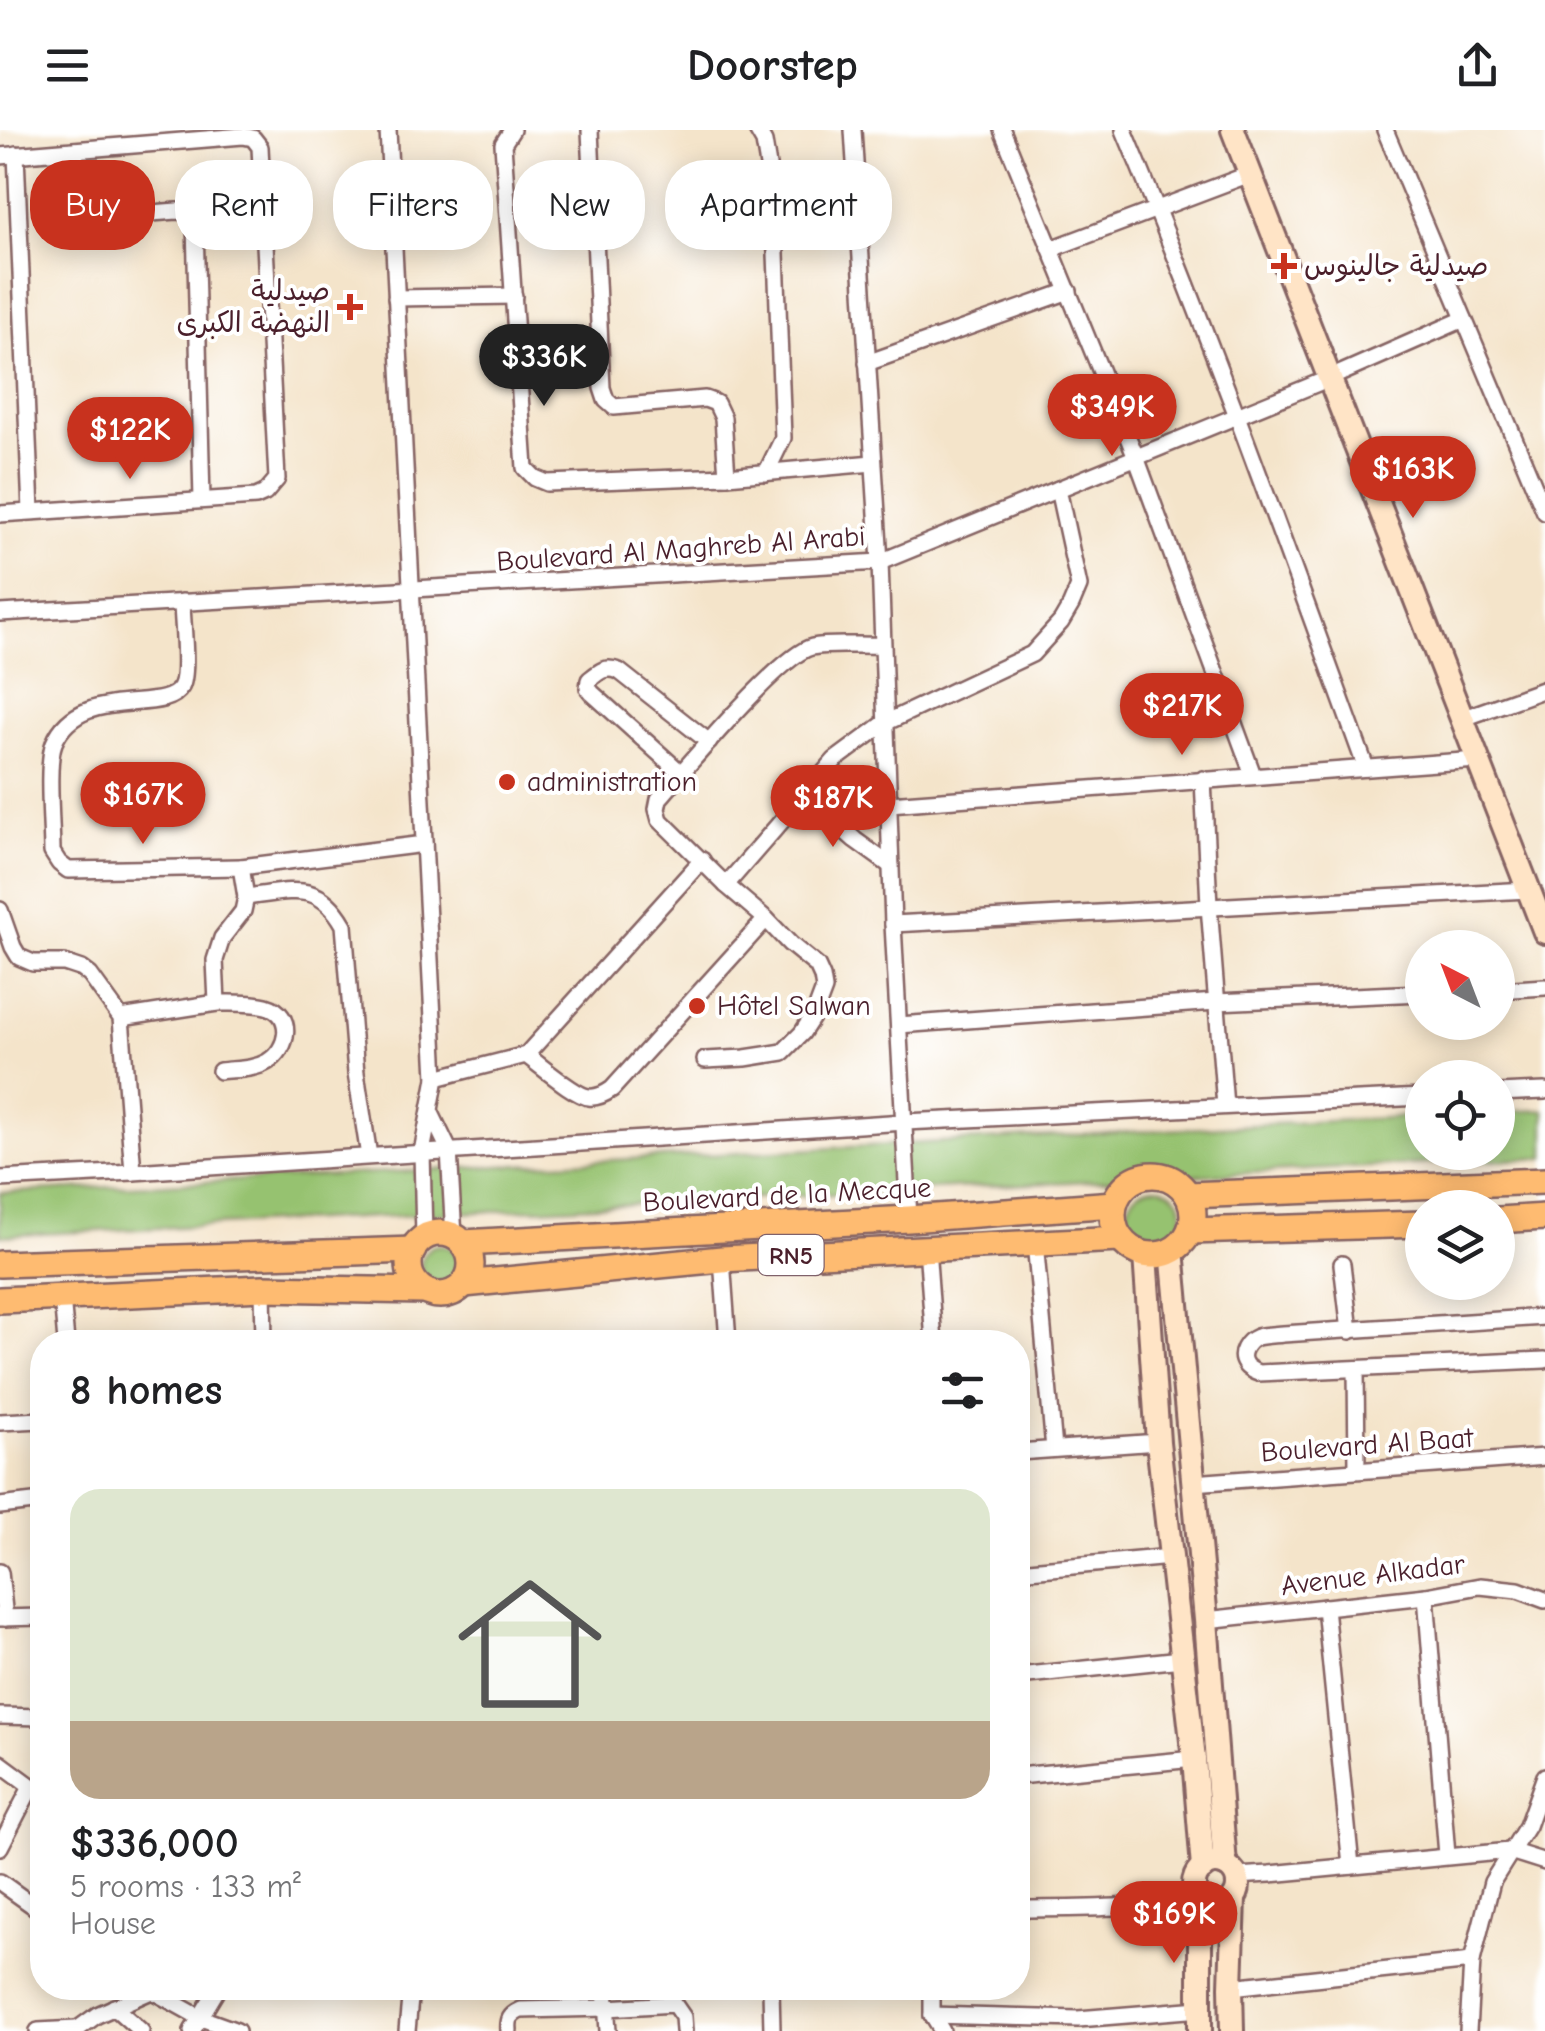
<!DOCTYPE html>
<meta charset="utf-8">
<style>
:root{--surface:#fff;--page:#f2f2f2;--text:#202124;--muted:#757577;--accent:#c8321e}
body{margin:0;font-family:"Comic Neue","Playpen Sans Arabic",sans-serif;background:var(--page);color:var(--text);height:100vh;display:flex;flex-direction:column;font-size:38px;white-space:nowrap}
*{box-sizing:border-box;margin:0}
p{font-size:32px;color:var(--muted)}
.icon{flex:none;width:55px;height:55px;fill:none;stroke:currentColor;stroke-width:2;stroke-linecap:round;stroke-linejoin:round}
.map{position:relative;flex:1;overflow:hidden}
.side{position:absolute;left:30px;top:1200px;width:1000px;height:670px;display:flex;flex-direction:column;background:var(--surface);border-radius:40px;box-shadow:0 5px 25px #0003}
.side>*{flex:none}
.guide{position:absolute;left:30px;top:30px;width:1000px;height:90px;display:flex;gap:20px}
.needle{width:65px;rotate:318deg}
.tools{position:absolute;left:1405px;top:800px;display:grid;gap:20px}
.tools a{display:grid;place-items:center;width:110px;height:110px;border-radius:50%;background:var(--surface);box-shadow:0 5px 25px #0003;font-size:50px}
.price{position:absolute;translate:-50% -85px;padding:0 22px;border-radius:35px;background:var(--accent);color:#fff;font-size:32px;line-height:65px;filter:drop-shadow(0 2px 5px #0008)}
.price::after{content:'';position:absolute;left:50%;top:60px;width:30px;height:22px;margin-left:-15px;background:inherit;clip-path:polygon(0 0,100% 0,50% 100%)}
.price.on{background:#222;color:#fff}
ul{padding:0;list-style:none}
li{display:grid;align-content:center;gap:20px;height:530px;padding:0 40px}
li span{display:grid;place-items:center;height:310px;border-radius:30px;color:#555}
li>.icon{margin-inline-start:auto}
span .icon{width:180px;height:180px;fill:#fffc;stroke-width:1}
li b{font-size:42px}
h2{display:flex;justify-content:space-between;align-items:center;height:120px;padding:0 40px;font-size:42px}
.pill{padding:0 35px;border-radius:40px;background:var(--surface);box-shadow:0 5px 25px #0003;font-size:35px;line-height:90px}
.pill.on{background:var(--accent);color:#fff}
header{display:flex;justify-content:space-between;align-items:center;height:130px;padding:0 40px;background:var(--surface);font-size:45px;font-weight:700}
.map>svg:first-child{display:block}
.green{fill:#96c270;stroke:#70704e;stroke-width:2.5}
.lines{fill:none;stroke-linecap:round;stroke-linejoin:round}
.street-casing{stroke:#866463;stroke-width:20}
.secondary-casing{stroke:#866463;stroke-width:28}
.primary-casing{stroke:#866463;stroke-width:30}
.street{stroke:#fff;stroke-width:15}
.secondary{stroke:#ffe4c6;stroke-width:22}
.primary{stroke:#febb71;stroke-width:25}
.poi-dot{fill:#c8321e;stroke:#fff;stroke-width:4}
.labels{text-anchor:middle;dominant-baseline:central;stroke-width:8;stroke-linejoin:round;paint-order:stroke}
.shield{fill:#fff;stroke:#80626b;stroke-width:2.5}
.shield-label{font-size:25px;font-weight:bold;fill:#4a1f2b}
.poi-label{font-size:28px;fill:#4a1f2b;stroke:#fff;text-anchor:start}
.street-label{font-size:28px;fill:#4a1f2b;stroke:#fff}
</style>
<header><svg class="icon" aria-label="menu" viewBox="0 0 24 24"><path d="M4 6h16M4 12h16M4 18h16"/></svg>Doorstep<svg class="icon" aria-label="share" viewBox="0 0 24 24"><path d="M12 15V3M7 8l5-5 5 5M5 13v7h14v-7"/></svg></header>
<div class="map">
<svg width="1545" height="1901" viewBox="0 0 1545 1901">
<rect width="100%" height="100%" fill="#fff"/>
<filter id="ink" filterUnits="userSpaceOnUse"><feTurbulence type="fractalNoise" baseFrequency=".01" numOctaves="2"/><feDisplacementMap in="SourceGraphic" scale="20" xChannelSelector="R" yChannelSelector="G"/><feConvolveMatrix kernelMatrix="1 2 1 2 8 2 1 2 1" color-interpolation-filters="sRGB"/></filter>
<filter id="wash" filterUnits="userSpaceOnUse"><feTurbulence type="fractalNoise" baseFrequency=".0048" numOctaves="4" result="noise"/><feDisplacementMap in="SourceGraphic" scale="40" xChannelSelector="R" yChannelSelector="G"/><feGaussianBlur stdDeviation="2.25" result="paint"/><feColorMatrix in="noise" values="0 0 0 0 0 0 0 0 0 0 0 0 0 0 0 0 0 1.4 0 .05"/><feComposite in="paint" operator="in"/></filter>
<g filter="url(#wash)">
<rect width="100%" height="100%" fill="#f4e4ca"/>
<g class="green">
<polygon points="1545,980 1545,1028 0,1106 0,1063 1422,986 1422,1022 1498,1022 1498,982"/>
<circle cx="1155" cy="1085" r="28"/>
<circle cx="440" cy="1134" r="19"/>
</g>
</g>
<g filter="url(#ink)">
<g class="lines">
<g class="street-casing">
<g id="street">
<polyline points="388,0 436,948 422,1022 424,1108"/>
<polyline points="512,0 503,14 525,338 535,348 547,353 727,346 873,333"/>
<polyline points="590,0 602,258 606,270 614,277 705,269 716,273 723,288 727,346"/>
<polyline points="757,0 764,12 774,71 783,308 766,343"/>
<polyline points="853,0 880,432 893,794 909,1089"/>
<polyline points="1002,0 1136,327 1253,645"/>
<path d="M1124,0c88,210 164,424 242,638"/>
<polyline points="1385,0 1545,382"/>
<polyline points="75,20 79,78 83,85 89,88 177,81 186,82 195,93 202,370"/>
<polyline points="16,24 31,381"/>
<polyline points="0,26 243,6 253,8 260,17 277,349 265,363 256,367 0,384"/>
<polyline points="1051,119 1250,44"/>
<polyline points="396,168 514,166"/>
<polyline points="867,233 1069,161"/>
<polyline points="0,483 880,432 1330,248 1464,189"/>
<polyline points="1461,589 1545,559"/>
<path d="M681,643l-89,-80 -4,-5 1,-8c11,-9 16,-14 30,-9l90,71"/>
<polyline points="1203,649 1209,776 1225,976"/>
<polyline points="805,666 855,710 891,736"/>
<polyline points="889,674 1477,630"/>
<polyline points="241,737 424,714"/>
<polyline points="726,755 835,630 885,593 1032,524 1061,492 1071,475 1079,456 1058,359"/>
<path d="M246,767c45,-5 72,-18 98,28l12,148 13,83"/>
<polyline points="0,780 13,817 19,827 33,833 64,833 82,839 90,845 121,888 133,1042"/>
<polyline points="893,794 1528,760"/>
<polyline points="1498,860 1545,857"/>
<path d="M217,873c16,0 34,-1 49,3 29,8 23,44 1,56 -14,8 -32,7 -47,9"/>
<path d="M121,888l96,-15 -2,-43 7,-22 21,-27 3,-14 -5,-30 -173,3 -9,-7 -7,-11c0,-25 -6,-89 2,-109 25,-60 111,-26 127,-56 8,-13 1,-67 1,-85"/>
<polyline points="899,895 1216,872 1422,863"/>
<path d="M526,925c13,9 49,41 63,42 9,1 16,-3 23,-8l154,-170"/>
<path d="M705,930l40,-2 38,-6 19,-19 13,-20 9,-24 -2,-12 -5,-11 -27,-22 -24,-25 -40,-34 -66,-65 -3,-11 2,-10c24,-28 123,-146 153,-152 18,-4 50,-1 69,-2"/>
<polyline points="436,948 526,925 702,730"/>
<polyline points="1498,963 1545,961"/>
<polyline points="431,983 449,1020 454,1107"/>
<polyline points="0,1049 133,1042 905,992 1422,967"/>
<polyline points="1035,1112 1054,1319"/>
<polyline points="927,1117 934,1212"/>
<polyline points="722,1129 728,1212"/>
<polyline points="1342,1134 1350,1201"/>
<polyline points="263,1158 264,1212"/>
<polyline points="62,1167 66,1212"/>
<path d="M1545,1187l-262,17c-8,1 -18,1 -26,3 -10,4 -19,17 -12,27 2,4 10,8 13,9l287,-13"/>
<polyline points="1356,1239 1357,1340"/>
<polyline points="0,1292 42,1290"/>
<polyline points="1018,1322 1158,1312"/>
<polyline points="1193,1353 1545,1327"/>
<polyline points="0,1376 42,1371"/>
<polyline points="1018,1441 1171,1427"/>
<polyline points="0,1442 5,1488"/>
<polyline points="1426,1466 1447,1725"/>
<polyline points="1325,1477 1351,1736"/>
<polyline points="0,1488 42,1487"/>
<polyline points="1206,1490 1426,1466 1480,1456 1518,1460 1545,1470"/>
<polyline points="1018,1546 1182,1529"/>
<polyline points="0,1586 42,1587"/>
<polyline points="0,1633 42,1664"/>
<polyline points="1018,1646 1194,1629"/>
<polyline points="0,1717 31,1657"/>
<polyline points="1236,1746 1270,1744 1510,1721 1545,1732"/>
<polyline points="0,1752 42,1782"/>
<path d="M1018,1779c60,-1 120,1 178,-14"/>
<polyline points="1231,1857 1472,1831"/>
<polyline points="147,1858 201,1888 237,1901"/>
<polyline points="605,1858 608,1901"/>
<polyline points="771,1858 772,1901"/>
<polyline points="932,1858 932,1885 942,1901"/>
<polyline points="114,1877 141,1901"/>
<polyline points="932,1885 1078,1889 1200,1879"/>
<polyline points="38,1901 76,1899"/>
<polyline points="75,1901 97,1885 158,1858"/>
<polyline points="192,1901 218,1858"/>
<polyline points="407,1901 411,1858"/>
<path d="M509,1901c-1,-12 1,-16 12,-21l86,-2 67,-4 9,13 1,14"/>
<polyline points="1468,1901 1472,1831 1492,1752 1527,1696 1545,1646"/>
</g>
</g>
<g class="secondary-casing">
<g id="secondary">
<polyline points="1233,0 1545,802"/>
<polyline points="1172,1120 1206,1490 1225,1735"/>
<polyline points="1145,1125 1158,1312 1194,1629 1203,1738"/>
<circle cx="1216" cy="1755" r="22"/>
<polyline points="1200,1901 1200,1771"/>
<polyline points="1232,1901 1231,1857 1234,1768"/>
</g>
</g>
<g class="primary-casing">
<g id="primary">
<circle cx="1153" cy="1085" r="40"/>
<polyline points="1188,1065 1545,1051"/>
<polyline points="1498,1090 1545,1087"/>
<polyline points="1190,1101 1422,1094"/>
<circle cx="440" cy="1134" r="31"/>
<polyline points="463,1113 909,1089 1114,1074"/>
<polyline points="0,1134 413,1120"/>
<polyline points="464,1154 722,1129 1120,1109"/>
<polyline points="0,1170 263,1158 424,1161"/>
</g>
</g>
<use href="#street" class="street"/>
<use href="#secondary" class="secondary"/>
<use href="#primary" class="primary"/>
</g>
</g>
<g class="poi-dot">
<path d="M1279 121h10v10h10v10h-10v10h-10v-10h-10v-10h10z"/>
<path d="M345 162h10v10h10v10h-10v10h-10v-10h-10v-10h10z"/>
<circle cx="507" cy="652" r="10"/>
<circle cx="697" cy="876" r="10"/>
</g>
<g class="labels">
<rect class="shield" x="758.5" y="1105" width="65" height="40" rx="8"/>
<g class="shield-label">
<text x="791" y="1125">RN5</text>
</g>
<g class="poi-label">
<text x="1304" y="136">صيدلية جالينوس</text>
<text x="330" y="161" text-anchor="end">صيدلية<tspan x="330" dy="32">النهضة الكبرى</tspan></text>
<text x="527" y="652">administration</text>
<text x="717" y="876">Hôtel Salwan</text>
</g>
<g class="street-label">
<text transform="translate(681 419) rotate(-4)">Boulevard Al Maghreb Al Arabi</text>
<text transform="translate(787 1065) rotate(-3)">Boulevard de la Mecque</text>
<text transform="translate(1367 1315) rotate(-4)">Boulevard Al Baat</text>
<text transform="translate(1373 1445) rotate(-7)">Avenue Alkadar</text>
</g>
</g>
</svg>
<div class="tools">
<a><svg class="needle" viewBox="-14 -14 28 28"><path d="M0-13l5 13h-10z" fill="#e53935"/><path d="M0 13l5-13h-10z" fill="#757577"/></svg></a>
<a><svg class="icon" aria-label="locate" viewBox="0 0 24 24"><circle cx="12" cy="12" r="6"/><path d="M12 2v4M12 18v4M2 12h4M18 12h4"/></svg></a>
<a><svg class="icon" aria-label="layers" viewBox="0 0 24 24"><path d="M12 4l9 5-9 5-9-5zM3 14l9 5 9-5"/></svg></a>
</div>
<b class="price on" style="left:544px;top:279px">$336K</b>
<b class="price" style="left:1112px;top:329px">$349K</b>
<b class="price" style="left:130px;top:352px">$122K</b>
<b class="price" style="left:1413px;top:391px">$163K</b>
<b class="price" style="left:1182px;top:628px">$217K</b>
<b class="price" style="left:143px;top:717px">$167K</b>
<b class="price" style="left:833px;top:720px">$187K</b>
<b class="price" style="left:1174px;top:1836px">$169K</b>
<div class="guide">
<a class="pill on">Buy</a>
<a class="pill">Rent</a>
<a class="pill">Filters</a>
<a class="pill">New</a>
<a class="pill">Apartment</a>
</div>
<section class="side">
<h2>8 homes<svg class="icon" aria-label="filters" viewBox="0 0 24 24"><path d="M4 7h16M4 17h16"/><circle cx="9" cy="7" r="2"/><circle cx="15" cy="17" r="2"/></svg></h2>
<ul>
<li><span style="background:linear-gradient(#dfe7d0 75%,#b9a48a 0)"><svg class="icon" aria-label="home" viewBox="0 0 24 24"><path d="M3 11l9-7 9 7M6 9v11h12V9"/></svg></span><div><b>$336,000</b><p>5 rooms · 133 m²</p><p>House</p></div></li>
</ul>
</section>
</div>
